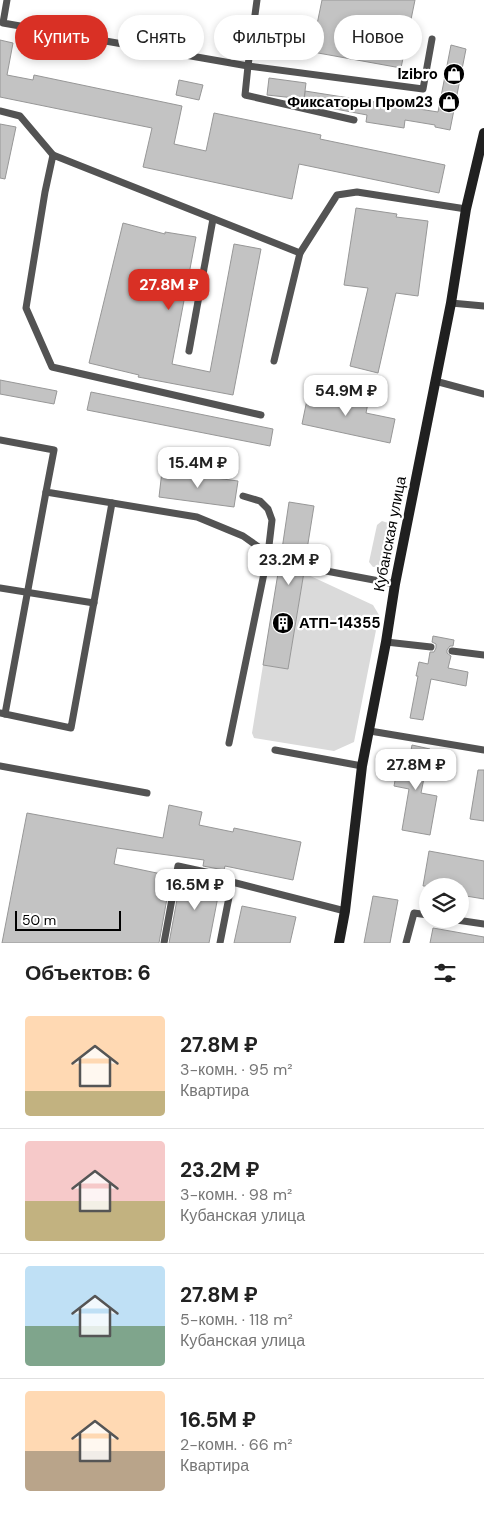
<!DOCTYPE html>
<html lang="ru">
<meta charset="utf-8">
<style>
:root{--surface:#fff;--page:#f2f2f2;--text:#222;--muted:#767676;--line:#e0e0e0;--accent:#d93025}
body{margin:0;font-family:"DM Sans",sans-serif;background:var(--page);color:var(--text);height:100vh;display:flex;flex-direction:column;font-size:19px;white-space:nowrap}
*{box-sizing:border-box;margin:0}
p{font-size:16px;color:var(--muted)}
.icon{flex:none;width:28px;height:28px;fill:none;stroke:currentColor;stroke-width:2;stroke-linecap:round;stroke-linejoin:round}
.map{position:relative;height:943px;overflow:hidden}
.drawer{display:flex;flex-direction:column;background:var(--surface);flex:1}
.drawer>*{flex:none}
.guide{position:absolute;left:15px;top:15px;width:455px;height:45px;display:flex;gap:10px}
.tools{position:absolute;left:419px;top:878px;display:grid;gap:10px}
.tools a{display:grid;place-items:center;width:50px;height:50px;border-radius:50%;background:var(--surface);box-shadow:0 2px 8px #0003;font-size:25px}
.scale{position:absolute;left:15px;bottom:12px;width:106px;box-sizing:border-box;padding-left:5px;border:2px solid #000;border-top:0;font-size:14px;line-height:18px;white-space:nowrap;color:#000;-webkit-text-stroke:4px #fff;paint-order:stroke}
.price{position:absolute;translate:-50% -42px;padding:0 11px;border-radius:10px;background:#fff;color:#222;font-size:16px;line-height:32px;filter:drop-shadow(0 1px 2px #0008)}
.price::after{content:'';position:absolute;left:50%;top:30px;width:15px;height:11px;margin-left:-8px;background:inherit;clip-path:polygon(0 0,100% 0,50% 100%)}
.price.active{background:var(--accent);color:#fff}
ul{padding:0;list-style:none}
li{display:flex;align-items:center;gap:15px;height:125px;padding:0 25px}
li+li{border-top:1px solid var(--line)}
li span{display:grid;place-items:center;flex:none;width:140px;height:100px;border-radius:5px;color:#555}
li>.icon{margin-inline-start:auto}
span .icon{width:60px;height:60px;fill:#fffc;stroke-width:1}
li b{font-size:21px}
h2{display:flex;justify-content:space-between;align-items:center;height:60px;padding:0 25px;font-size:21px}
.tag{padding:0 18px;border-radius:22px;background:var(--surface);box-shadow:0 2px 8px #0003;font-size:18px;line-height:45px}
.tag.active{background:var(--accent);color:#fff}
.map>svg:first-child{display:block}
.green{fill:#dadada}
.building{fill:#c3c3c3;stroke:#979797}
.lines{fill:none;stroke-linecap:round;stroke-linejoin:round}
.service{stroke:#535353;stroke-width:7}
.secondary{stroke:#202020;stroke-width:10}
.labels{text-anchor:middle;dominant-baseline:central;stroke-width:4.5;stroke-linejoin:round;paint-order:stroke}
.poi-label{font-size:15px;font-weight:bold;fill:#000;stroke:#fff;text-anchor:end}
.street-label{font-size:15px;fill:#000;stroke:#fff}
</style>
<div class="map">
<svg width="484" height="943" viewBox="0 0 484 943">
<rect width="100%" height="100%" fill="#fff"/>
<g class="green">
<polygon points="382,521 391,524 395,530 389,560 381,566 373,567 369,562 377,525"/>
<polygon points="304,573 373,605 379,615 354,742 334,751 254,738 252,733 263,665 288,669"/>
</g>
<g class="building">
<polygon points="322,0 415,0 401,68 296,49 295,55 273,51 277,32 314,39"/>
<polygon points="0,40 13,43 7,75 33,80 34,75 182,106 174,144 206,151 214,113 321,135 320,139 445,165 439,193 299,164 292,199 143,167 152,128 0,97"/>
<polygon points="451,45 466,49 450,130 435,127 435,125 405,120 404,128 366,122 367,115 304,103 305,91 438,112"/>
<polygon points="269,78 306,83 304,99 267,95"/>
<polygon points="179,80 203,85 199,100 176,95"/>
<polygon points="0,124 16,127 5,179 0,178"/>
<polygon points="356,208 397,214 396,217 428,221 418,296 396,293 378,373 350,366 368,288 344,285"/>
<polygon points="123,223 165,234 165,232 196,237 172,364 210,372 234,244 261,249 233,395 138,377 139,375 89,363"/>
<polygon points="0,380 57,391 54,404 0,394"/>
<polygon points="309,390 368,403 366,413 395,419 390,443 302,424"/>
<polygon points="91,392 273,429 270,446 87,410"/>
<polygon points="162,471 238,481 234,507 159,497"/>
<polygon points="289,502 314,506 305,562 301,563 300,566 304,572 288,669 263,665 279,567 283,567 285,563 285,559 281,556"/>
<polygon points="433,636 454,640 453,646 450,646 447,650 447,653 451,656 448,668 468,672 466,686 431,679 423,720 410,718 418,676 416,676 419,662 428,664 430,652 434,652 436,648 436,644 432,642"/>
<polygon points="412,745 430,749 421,793 437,796 430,835 402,830 409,789 394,786 400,754 410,756"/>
<polygon points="478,770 484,770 484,821 470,819"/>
<polygon points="169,805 202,812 199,825 233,832 234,828 301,842 293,880 225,866 224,870 203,866 204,860 117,848 114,864 171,876 159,943 2,943 27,813 163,838"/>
<polygon points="429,851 484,861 484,899 460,895 460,886 423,886"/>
<polygon points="200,876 221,881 209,943 169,943 181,878 199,882"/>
<polygon points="373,896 398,900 390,943 364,943"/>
<polygon points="242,906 296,917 290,943 234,943"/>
<polygon points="433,928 484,937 484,943 430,943"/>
</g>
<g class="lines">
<g class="service">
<polyline points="7,0 3,23 248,66 257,0"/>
<polyline points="0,111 20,116 53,155"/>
<polyline points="354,120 245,95 248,66 423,89 432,39"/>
<polyline points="451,303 484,306"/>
<polyline points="189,351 213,219"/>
<polyline points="274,361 300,253"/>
<polyline points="435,381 484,394"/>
<polyline points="261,415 52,367 26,308 45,192 53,155 300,253 337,195 357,192 466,209"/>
<polyline points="0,440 54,450 46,492 197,517 243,536 280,562"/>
<polyline points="305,567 395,584"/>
<polyline points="0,588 94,603"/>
<polyline points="386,642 431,647"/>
<polyline points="452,651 484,655"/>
<polyline points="0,713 71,728 112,503"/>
<polyline points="5,714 46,492"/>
<polyline points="370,731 484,750"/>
<polyline points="229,743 268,554 272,520 268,509 260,501 243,496"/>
<polyline points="275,750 362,766"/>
<polyline points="0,766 147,793"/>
<polyline points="450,919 484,924"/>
<polyline points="164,943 178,866 224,876 232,882"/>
<polyline points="220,943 232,882 345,911"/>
<polyline points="406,943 414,913 428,915"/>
</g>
<polyline class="secondary" points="339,943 345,911 362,766 386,642 395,584 451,303 466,209 484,133"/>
</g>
<defs>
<g id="shop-disc" transform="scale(1.125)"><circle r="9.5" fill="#000" stroke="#fff"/><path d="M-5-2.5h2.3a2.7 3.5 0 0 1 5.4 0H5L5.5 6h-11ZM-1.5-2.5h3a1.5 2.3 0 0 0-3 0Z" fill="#fff"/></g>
<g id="building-disc" transform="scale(1.125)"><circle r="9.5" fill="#000" stroke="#fff"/><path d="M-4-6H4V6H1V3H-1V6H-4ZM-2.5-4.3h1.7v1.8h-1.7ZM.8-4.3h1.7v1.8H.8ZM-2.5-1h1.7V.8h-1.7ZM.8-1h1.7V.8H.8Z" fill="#fff"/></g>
</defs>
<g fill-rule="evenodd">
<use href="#shop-disc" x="454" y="74"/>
<use href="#shop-disc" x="449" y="102"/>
<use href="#building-disc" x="283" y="623"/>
</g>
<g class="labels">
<g class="poi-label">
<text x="438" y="74">Izibro</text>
<text x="433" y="102">Фиксаторы Пром23</text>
<text x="299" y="623" text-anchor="start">АТП-14355</text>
</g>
<g class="street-label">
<text transform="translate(390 534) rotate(-79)">Кубанская улица</text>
</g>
</g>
</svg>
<div class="tools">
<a><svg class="icon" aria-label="layers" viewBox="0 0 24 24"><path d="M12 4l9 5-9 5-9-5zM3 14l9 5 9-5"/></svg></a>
</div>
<div class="scale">50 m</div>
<b class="price active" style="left:169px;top:311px">27.8M ₽</b>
<b class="price" style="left:346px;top:417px">54.9M ₽</b>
<b class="price" style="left:198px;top:489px">15.4M ₽</b>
<b class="price" style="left:289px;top:586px">23.2M ₽</b>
<b class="price" style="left:416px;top:791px">27.8M ₽</b>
<b class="price" style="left:195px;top:911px">16.5M ₽</b>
<div class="guide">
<a class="tag active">Купить</a>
<a class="tag">Снять</a>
<a class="tag">Фильтры</a>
<a class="tag">Новое</a>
</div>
</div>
<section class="drawer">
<h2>Объектов: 6<svg class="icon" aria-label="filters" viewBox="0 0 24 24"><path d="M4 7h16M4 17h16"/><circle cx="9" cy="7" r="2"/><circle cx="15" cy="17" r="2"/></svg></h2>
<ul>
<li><span style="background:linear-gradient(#ffd9b3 75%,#c2b280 0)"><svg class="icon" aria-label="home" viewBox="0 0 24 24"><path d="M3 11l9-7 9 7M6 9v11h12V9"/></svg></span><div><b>27.8M ₽</b><p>3-комн. · 95 m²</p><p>Квартира</p></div></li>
<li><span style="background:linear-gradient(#f6c9c9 60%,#c2b280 0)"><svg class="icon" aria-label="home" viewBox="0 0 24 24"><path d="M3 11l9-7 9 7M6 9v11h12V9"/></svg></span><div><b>23.2M ₽</b><p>3-комн. · 98 m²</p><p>Кубанская улица</p></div></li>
<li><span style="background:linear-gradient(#bfe0f5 60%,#7fa58c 0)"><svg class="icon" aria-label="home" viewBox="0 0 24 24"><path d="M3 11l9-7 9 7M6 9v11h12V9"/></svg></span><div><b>27.8M ₽</b><p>5-комн. · 118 m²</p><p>Кубанская улица</p></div></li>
<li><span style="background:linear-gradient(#ffd9b3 60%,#b9a48a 0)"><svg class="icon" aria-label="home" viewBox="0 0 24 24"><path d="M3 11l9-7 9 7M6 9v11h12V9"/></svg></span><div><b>16.5M ₽</b><p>2-комн. · 66 m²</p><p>Квартира</p></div></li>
</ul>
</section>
